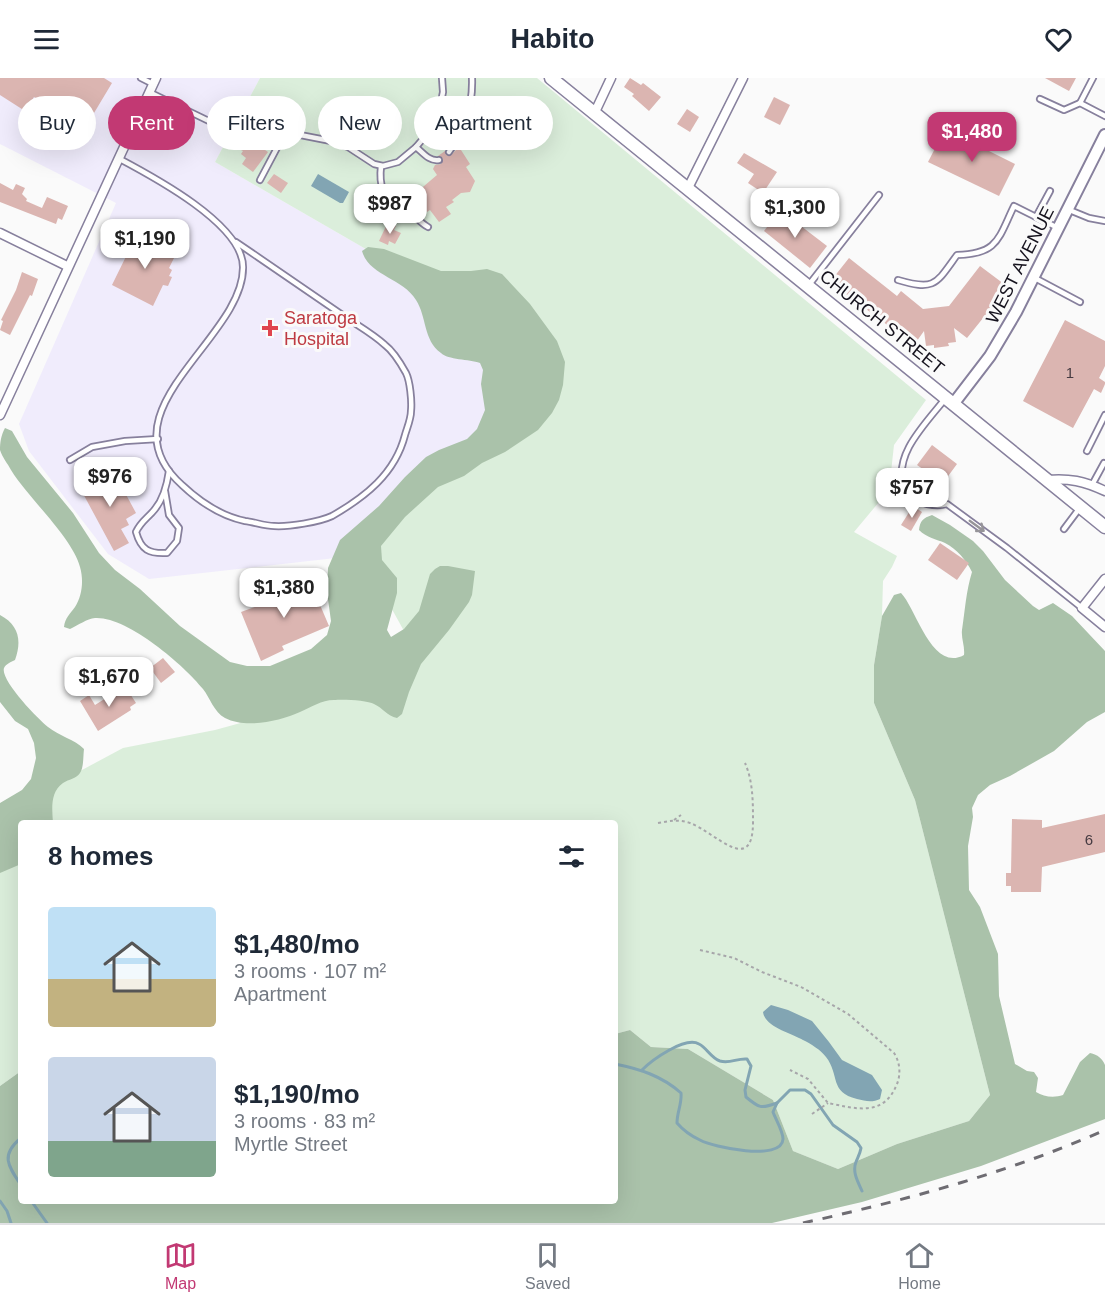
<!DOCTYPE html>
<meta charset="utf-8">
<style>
:root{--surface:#fff;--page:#f2f2f3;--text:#1f2937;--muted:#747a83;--line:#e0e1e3;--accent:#c23973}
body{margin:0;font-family:Arial,sans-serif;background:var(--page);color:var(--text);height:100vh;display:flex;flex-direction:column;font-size:22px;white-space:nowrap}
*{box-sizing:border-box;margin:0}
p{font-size:20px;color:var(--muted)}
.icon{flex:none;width:33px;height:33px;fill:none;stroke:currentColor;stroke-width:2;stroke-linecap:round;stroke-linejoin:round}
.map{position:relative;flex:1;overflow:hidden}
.drawer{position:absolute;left:18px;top:742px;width:600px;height:384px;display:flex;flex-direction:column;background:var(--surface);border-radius:6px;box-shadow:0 6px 24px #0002}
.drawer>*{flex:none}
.banner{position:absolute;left:18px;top:18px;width:600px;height:54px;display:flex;gap:12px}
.price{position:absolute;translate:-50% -51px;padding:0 14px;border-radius:12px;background:#fff;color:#222;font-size:20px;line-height:39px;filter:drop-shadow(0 2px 3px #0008)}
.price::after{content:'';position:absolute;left:50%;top:36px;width:18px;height:14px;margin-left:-9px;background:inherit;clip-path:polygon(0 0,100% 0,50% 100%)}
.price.on{background:var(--accent);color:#fff}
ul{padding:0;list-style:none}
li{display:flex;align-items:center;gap:18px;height:150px;padding:0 30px}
li span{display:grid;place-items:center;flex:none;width:168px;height:120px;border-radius:6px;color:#555}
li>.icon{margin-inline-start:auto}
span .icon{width:72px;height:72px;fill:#fffc;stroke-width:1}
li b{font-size:26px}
h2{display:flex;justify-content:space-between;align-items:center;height:72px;padding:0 30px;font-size:26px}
.tag{padding:0 21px;border-radius:27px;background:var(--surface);box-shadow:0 6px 24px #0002;font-size:21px;line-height:54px}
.tag.on{background:var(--accent);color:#fff}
header{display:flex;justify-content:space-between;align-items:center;height:78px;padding:0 30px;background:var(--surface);font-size:27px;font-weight:800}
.tab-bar{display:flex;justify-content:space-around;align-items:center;height:84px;border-top:2px solid var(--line);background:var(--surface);font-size:16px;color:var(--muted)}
.tab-bar a{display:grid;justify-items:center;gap:3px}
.tab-bar .on{color:var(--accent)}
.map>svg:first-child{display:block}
.built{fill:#f0ecfc}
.green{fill:#dbeedb}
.forest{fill:#aac2aa}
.water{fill:#82a5b3}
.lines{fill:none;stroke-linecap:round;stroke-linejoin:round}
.stream{stroke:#82a5b3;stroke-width:3}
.building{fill:#dbb5b1}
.service-casing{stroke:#87809d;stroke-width:8}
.minor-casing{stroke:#87809d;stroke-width:11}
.tertiary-casing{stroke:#87809d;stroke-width:14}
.secondary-casing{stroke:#87809d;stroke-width:15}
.path{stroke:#a7a6aa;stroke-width:2;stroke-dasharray:3 3;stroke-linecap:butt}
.service{stroke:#fff;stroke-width:4.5}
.minor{stroke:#fff;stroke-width:8}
.tertiary{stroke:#fff;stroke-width:10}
.secondary{stroke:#fff;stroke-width:12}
.rail{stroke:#6e6c72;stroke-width:3;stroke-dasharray:10 10;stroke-linecap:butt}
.oneway{stroke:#969499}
.health-dot{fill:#e0444e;stroke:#fafafa;stroke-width:2}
.labels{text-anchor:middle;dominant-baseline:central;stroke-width:6;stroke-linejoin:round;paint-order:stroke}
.number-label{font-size:15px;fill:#463b42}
.street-label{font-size:18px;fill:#15121d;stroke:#fafafa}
.health-label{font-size:18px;fill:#be3a42;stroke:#fafafa;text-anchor:start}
</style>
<header><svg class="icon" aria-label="menu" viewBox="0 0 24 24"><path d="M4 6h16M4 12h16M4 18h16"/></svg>Habito<svg class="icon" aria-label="heart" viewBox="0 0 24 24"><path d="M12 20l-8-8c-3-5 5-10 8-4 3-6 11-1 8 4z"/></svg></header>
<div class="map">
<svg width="1105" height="1145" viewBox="0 0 1105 1145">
<rect width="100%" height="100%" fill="#fafafa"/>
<polygon class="built" points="0,0 260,0 215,84 442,215 512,325 362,477 149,501 108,476 29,373 19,346 116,125 0,66"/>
<g class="green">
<polygon points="260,0 537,0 926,322 894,367 889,412 854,454 897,478 892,489 883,503 882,538 874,587 874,625 915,722 990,1017 969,1043 897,1066 838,1091 793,1073 773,1022 688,971 651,969 630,952 615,956 615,746 45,746 54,707 123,670 215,652 277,635 404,553 362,477 512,325 442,215 215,84"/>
<polygon points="21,766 21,993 0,1008 0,778"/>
</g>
<g class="forest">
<path d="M368,169l16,2 57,22h30l16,-2 15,5 28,30 27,37 8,21 -2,23 -4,15 -7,13 -14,17 -33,22 -23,11 -18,13 -26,11 -33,30 -24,29 1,14 15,18v15l-10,37 4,7 13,-8 15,-18 11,-37 5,-5 5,-3h8l27,5 -3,24 -3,7 -20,28 -28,34 -12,28 -7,22 -5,4c-10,-2 -14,-10 -23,-14 -6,-4 -32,-5 -40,-4 -13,0 -22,7 -34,12 -20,9 -54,17 -75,6 -11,-6 -15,-20 -22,-29 -19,-24 -76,-73 -108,-71 -8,1 -17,7 -25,11l-6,-2c1,-9 6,-13 11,-20 7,-11 9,-26 5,-40 -8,-30 -51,-68 -69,-97 -3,-6 -9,-13 -11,-20 0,-7 1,-15 5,-22l7,3 15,26 46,56 26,40 16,17 25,19 40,37 50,36 17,4h23l41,-17 16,-14 4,-14 -4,-29 1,-24 12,-28 39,-34 26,-29 21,-20 13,-7 28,-11 10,-10 8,-19 -4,-26 2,-14 -3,-7c-11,-4 -32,-3 -39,-10 -18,-13 -14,-36 -25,-53 -13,-22 -47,-24 -54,-49z"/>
<path d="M932,437l18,10 23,16 10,10 22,29 28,26 6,4 14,-7 19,13 33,35v61l-18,10 -33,29 -44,25 -20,9 -12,10 -6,13 1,9 -5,29 1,44 11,17 18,47 1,42 16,68 12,7 7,1 4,6 -2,14c8,5 18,6 27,3l17,-33 10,-9c8,2 12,5 15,12v54l-124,47 -119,36 -90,21h-772v-137l21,-15v131h594v-168l15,-4 21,17 37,2 85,51 20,51 45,18 59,-25 72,-23 21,-26 -75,-295 -41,-97v-38l8,-49 12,-21 7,-2c15,15 31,80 63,62 1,-9 -3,-17 -2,-25 3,-19 4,-39 10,-58 -6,-12 -15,-23 -27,-29 -9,-4 -18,-5 -26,-13 1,-9 4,-12 13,-15z"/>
<path d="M0,537c19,10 22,26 15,45 -4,2 -9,4 -11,8 -4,12 34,51 44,59 11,9 26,12 36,22 -1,7 0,18 -4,24 -4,6 -11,6 -17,10 -13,9 -11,26 -10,40l-32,1v40l-21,9v-70l22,-13 9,-11 5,-21 -2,-15 -6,-14 -13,-8 -15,-19z"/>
</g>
<g class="water">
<polygon points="318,96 349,114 343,125 340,125 311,108"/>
<path d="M771,927l17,5 24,11 17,21 13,18 30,15 10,15 -2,9c-8,4 -15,2 -23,0 -28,-7 -17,-24 -31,-42 -5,-7 -15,-13 -23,-17 -12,-7 -38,-13 -40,-28z"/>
</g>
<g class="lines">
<g class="stream">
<path d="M615,986c25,5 47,12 66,29 1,11 -4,19 -4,30 6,7 14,13 23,17 12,7 82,22 83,-1 0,-8 -7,-19 -10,-27l4,-9 13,-13h15l6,4 22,31 24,17 4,6c-1,6 -3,9 -5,14 -4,10 2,20 6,29"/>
<path d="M642,992c10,-10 43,-34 57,-26 8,4 12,14 21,17 10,3 17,-3 27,-2l4,7 -6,24 1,7c13,11 15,12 31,6"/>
<path d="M21,1060c-21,17 -13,28 0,47"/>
<polyline points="0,1123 7,1133 11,1145"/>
<polyline points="32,1124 47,1145"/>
</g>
</g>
<g class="building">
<polygon points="0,0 104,0 112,5 85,50 34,19 25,33 0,17"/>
<polygon points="630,0 641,7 643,5 661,19 649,33 632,18 634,16 624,9"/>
<polygon points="1045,0 1076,0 1069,13"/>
<polygon points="774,19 790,27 780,47 764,39"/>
<polygon points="687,31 699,39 690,54 677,46"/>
<polygon points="945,51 1015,86 999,118 928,84"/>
<polygon points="249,61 268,74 253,94 242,86 246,80 241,76 243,73 241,72"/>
<polygon points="456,72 461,72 470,86 466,89 475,103 470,114 461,115 452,122 454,124 446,129 451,136 439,144 430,132 427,134 420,125 424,123 417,114 437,97 433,91 435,87 441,86 443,82 442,79 438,78 445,73 446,77 450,78"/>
<polygon points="744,75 777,94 763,115 748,105 754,96 737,85"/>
<polygon points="274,96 288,105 281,115 267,105"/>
<polygon points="0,105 13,112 16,106 25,110 22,116 27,121 26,123 42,130 47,119 68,128 62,142 58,140 56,146 0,124"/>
<polygon points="780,132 827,168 810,190 764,153"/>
<polygon points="388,144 396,148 394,152 401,155 395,166 389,163 388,167 379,163"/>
<polygon points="137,156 176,176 169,190 172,192 169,198 172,199 168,208 163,207 153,228 112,207"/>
<polygon points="849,180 897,218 901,213 923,231 949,228 980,188 1008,209 967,260 954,250 956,264 948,265 949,268 934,270 934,267 926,268 924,253 914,267 830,204"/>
<polygon points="22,194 38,201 32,218 30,217 10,257 0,252 3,243 1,242 16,212"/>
<polygon points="1065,242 1105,263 1105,288 1099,300 1105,304 1105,306 1101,315 1094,311 1073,350 1023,323"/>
<polygon points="932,367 957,386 943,405 940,402 927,419 915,410 927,394 917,387"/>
<polygon points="105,396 109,402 116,398 136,435 126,441 129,447 121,451 129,465 114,473 80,410"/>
<polygon points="913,428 922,434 911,453 901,447"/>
<polygon points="940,465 969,485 957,502 928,482"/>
<polygon points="309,501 329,548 282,568 284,572 261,583 241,534 260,527 257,523"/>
<polygon points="163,580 175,594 161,605 150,590"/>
<polygon points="125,608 136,625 130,629 131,632 98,653 80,623 89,617 95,627"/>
<polygon points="1105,736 1105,774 1042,789 1041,814 1011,814 1011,808 1006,808 1006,795 1011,795 1012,741 1042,742 1042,750"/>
</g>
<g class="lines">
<g class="service-casing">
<g id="service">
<polyline points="141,0 153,6"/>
<polyline points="149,14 215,46 249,47 331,63 348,69 374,86 383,88 398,84 416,69 433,49 437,43 443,14 442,0"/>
<polyline points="1040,21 1064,32 1080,25 1105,38"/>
<polyline points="1080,25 1093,0"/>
<polyline points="437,43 460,55"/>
<path d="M416,69c7,6 14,15 23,13"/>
<path d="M449,74c16,-22 24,-47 23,-74"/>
<path d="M118,80c34,18 125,66 125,109 1,72 -144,144 -61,218 18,17 39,31 63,36 9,1 20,5 29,5 15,1 45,-4 58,-10 33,-19 63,-42 73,-81 2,-7 6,-16 6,-24 1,-10 -1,-30 -5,-38 -5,-9 -13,-22 -21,-28 -13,-12 -30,-21 -44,-31 -35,-24 -70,-48 -105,-72"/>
<path d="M381,88c-2,18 1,32 19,41 7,3 4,-1 9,4 7,5 11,12 19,16"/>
<polyline points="260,102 278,68 282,54"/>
<polyline points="405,130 415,123"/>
<polyline points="1067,131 1089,140 1105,143"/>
<polyline points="1036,139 1050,113"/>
<polyline points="1033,199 1080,224"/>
<path d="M898,202c37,11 38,4 59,-25 41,-1 41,-16 57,-49l44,22"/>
<polyline points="808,208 879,117"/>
<path d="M945,321c-12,15 -27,31 -36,48 -9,17 -13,44 7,53 11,5 20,7 31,4l60,44 75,60"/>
<polyline points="1087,373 1105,337"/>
<polyline points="70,382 92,369 125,363 158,361"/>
<polyline points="1092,407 1104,385"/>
<path d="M165,413l4,24 10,13 -2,13 -10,12c-18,1 -26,-3 -31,-21 5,-11 12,-14 19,-23 9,-11 12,-24 14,-38"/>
<polyline points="1064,451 1079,431"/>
</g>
</g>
<g class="minor-casing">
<g id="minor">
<polyline points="595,34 611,0"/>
<polyline points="688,110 743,0"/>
<polyline points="0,155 67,188"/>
<polyline points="0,337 156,0"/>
<path d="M1047,402c22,-2 37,1 58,11"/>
<polyline points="1105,501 1082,530 1105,549"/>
</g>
</g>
<g class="tertiary-casing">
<polyline id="tertiary" points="954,325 990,278 1016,234 1105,57"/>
</g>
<g class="secondary-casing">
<polyline id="secondary" points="551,0 1105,449"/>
</g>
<g class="path">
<polyline points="674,742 681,737"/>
<path d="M658,745c11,-2 21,-4 32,0 25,9 63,54 63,-1 0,-20 0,-41 -8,-59"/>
<path d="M700,872l34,8 28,14 39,15 47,27 46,39c6,9 7,21 3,31 -13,33 -40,25 -69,19l-20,-24 -18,-9"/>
<polyline points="812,1036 828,1025"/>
</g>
<use href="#service" class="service"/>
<use href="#minor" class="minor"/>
<use href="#tertiary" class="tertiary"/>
<use href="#secondary" class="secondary"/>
<path class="rail" d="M803,1145c103,-23 205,-50 302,-93"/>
</g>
<defs><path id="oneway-shaft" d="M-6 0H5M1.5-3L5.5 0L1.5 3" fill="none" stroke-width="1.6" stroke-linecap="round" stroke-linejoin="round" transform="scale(1.5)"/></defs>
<use class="oneway" href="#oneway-shaft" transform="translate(977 448) rotate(36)"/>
<path class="health-dot" d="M267 241h6v6h6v6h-6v6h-6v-6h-6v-6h6z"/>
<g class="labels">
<g class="number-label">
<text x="1070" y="294">1</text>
<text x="1089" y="761">6</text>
</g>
<g class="street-label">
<text transform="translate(1020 187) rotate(-63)">WEST AVENUE</text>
<text transform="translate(882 244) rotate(39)">CHURCH STREET</text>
</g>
<g class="health-label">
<text x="284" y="240">Saratoga<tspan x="284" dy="21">Hospital</tspan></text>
</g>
</g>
</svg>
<b class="price on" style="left:972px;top:85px">$1,480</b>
<b class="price" style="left:390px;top:157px">$987</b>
<b class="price" style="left:795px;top:161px">$1,300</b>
<b class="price" style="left:145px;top:192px">$1,190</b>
<b class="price" style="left:110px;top:430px">$976</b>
<b class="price" style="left:912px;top:441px">$757</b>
<b class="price" style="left:284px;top:541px">$1,380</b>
<b class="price" style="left:109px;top:630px">$1,670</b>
<div class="banner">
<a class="tag">Buy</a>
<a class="tag on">Rent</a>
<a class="tag">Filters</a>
<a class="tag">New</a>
<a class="tag">Apartment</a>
</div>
<section class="drawer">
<h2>8 homes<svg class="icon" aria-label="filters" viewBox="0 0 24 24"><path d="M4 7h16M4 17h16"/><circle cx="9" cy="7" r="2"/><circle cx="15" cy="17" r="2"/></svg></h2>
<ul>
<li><span style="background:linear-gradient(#bfe0f5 60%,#c2b280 0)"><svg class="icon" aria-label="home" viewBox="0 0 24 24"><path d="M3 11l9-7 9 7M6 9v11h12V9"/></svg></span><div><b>$1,480/mo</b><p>3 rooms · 107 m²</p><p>Apartment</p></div></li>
<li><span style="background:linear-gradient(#c9d6e8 70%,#7fa58c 0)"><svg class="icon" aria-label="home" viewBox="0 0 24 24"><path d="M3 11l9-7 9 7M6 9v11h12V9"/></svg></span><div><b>$1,190/mo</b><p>3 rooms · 83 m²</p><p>Myrtle Street</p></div></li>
</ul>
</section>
</div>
<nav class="tab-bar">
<a class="on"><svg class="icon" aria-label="map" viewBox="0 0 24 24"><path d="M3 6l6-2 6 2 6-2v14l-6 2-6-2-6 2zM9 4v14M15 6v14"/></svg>Map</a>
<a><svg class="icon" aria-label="saved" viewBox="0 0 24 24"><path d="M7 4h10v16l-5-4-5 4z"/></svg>Saved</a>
<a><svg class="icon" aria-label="home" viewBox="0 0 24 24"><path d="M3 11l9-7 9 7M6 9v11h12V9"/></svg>Home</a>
</nav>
